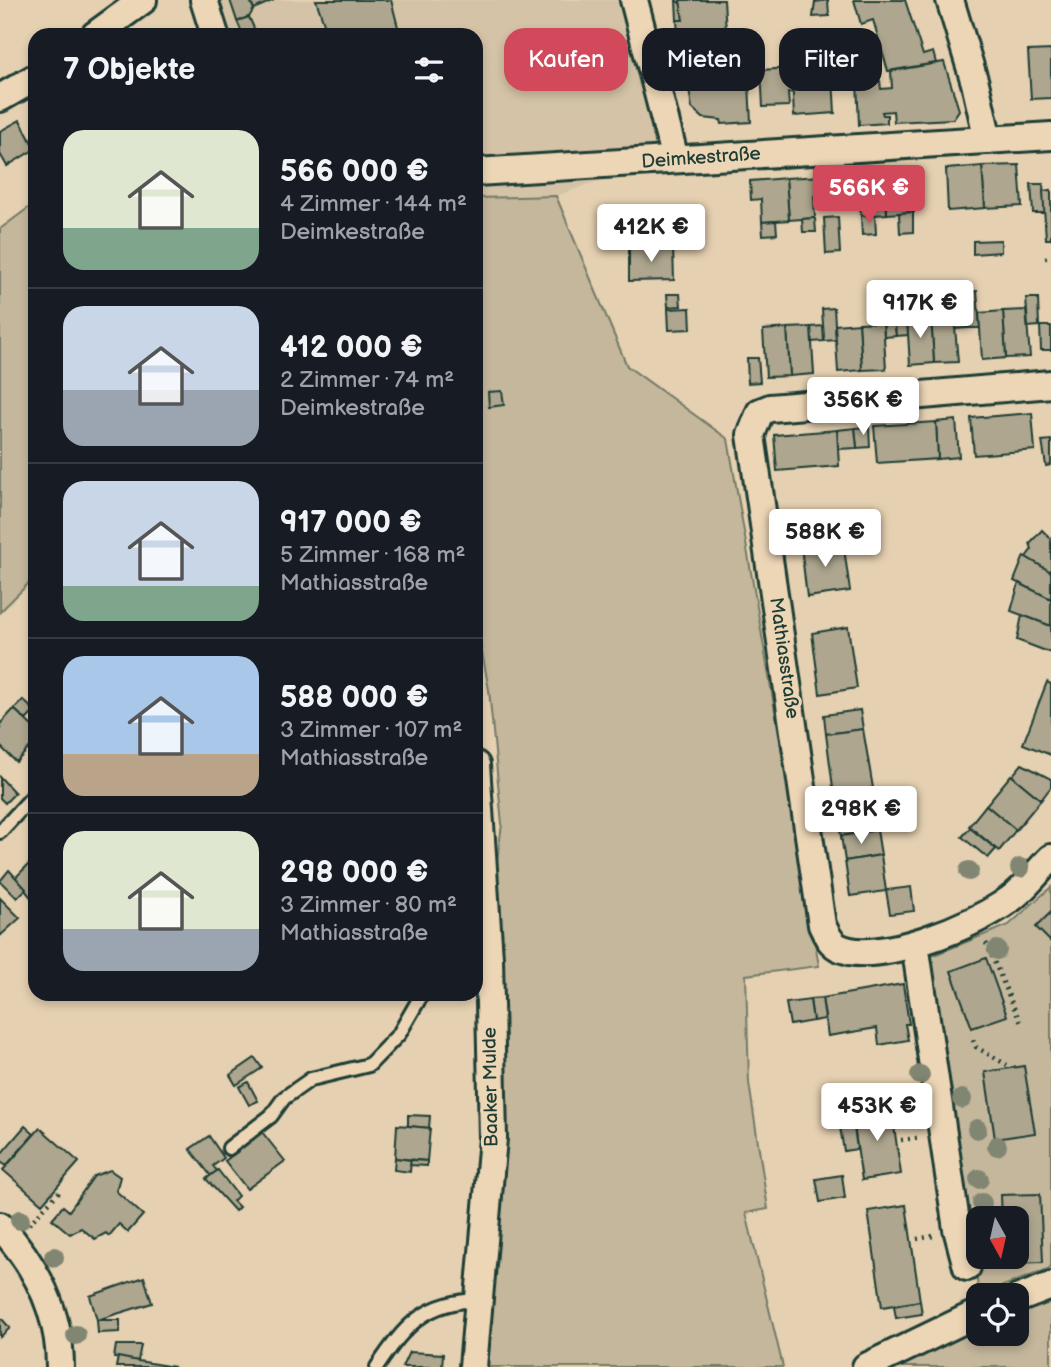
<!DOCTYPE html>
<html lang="de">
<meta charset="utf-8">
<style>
:root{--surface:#171b24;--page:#20242c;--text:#f1f3f6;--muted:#9ea1a6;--line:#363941;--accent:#d1495b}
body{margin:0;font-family:"Balsamiq Sans",sans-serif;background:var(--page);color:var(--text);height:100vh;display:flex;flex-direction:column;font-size:26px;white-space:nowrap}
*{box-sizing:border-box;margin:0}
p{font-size:23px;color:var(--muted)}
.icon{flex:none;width:38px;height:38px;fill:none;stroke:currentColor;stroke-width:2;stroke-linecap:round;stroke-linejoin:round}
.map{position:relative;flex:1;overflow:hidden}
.side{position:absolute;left:28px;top:28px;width:455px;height:973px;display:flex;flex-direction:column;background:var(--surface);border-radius:21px;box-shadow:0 4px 10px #0003}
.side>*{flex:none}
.hud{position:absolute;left:504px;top:28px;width:441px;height:63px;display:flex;gap:14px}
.needle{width:46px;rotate:172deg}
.fabs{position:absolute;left:966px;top:1206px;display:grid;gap:14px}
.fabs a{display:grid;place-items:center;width:63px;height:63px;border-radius:14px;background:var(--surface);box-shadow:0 4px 10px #0003;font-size:35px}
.price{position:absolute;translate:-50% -60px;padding:0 16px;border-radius:7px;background:#fff;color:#222;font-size:23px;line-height:46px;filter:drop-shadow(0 2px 4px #0008)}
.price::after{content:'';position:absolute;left:50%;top:42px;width:21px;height:16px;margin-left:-10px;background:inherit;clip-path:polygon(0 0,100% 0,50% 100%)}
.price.on{background:var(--accent);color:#fff}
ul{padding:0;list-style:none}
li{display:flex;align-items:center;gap:21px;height:175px;padding:0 35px}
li+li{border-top:2px solid var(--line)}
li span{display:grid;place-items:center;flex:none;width:196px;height:140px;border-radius:21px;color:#555}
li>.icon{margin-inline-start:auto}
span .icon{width:84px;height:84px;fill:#fffc;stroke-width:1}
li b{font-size:30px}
h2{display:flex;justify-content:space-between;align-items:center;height:84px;padding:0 35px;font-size:30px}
.chip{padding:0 24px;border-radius:21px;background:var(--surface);box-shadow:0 4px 10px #0003;font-size:24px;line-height:63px}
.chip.on{background:var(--accent);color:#fff}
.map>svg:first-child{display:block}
.built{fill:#d4c3a6}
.green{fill:#c4b79c;stroke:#727a68;stroke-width:2;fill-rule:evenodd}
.building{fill:#aea68e;stroke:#1f3d34;stroke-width:2}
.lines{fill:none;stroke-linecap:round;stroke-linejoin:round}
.lane-casing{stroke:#1f3d34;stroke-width:18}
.street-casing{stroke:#1f3d34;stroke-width:32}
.path{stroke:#1f3d34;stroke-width:4.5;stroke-dasharray:2 5;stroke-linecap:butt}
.lane{stroke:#edd6b6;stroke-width:12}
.street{stroke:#edd6b6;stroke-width:26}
.tree{fill:#818672}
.labels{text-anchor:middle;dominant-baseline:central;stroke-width:6;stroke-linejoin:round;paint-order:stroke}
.street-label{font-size:19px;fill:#1f3d34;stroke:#edd6b6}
</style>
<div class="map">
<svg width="1051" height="1367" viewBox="0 0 1051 1367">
<rect width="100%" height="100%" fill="#e5d0b1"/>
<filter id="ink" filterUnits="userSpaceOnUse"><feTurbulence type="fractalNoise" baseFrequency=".0143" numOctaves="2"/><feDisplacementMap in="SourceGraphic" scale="14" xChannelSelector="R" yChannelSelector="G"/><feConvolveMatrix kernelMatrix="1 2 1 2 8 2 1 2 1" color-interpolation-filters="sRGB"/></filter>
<g filter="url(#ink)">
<polygon class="built" points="190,0 638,0 681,151 556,196 476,198 476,35 199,35"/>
<g class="green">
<polygon points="556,196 627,366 728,439 819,966 746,975 749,1083 768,1209 746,1213 783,1367 475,1367 495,876 502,824 489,690 476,620 476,198"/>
<polygon points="35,203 35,577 0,612 0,229"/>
<path d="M1051,887v381l-72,27 -27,-192 -28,-144 85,-34zM978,1218h39v38h-39z"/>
<polygon points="1051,1290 1051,1367 875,1367 978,1319 978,1334 1017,1334 1017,1304"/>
</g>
<g class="building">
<polygon points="230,0 250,0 254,9 249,17 237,21"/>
<polygon points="250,0 274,0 254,9"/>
<polygon points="316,0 391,0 400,35 328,35"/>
<polygon points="676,0 682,5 683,20 677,20"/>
<polygon points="680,0 724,0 727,47 685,49 684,35 678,35 677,20 683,20"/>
<polygon points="828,0 829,16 813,17 815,2"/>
<polygon points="854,0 905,0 923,55 933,52 936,63 888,71 873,20 861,24"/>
<polygon points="249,17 257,35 243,35 237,21"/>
<polygon points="678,35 684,35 683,70 680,70"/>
<polygon points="727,47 732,47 734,85 749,84 751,122 722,124 721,120 703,118 692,108 689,89 685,90 682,50"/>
<polygon points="1051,50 1051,98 1031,99 1028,51"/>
<polygon points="856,58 858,83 833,84 832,60"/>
<polygon points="832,60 832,69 809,71 808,61"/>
<polygon points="944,62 959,110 953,119 894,122 893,111 882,112 883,115 887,115 887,123 859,125 857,82 880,81 881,89 892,88 891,71"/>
<polygon points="791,66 793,92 788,93 789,106 763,107 761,70 791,68"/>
<polygon points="832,69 833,77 817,78 816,70"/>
<polygon points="833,77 835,113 794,116 792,79"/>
<polygon points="20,120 35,149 7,166 0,154 0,131"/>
<polygon points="1019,165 1022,206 985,208 982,166"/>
<polygon points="982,166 985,208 948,211 946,169"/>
<polygon points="921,170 922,189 912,189 914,212 887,214 884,171"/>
<polygon points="884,171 887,214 861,216 859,193 849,194 848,175"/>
<polygon points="823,176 824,195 814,196 815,218 789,220 786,178"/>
<polygon points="786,178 789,220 762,222 761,199 751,200 750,181"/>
<polygon points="1031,184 1043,184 1045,213 1033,213"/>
<polygon points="1051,190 1051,239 1046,239 1043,191"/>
<polygon points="913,212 913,232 900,233 899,213"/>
<polygon points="875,215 876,234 862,235 861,216"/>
<polygon points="838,217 840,253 826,254 824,218"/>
<polygon points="815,218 816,232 803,232 802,219"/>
<polygon points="776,221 777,234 763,235 762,222"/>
<polygon points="1001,240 1001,252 973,254 973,241"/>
<polygon points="673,246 674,280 629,281 629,247"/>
<polygon points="977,291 980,328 967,328 965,292"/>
<polygon points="965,292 967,328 955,329 953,293"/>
<polygon points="667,294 680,294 681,306 668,307"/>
<polygon points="1026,298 1038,298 1039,326 1028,327"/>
<polygon points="690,308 691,329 669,330 668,309"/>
<polygon points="834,308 836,340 824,341 822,309"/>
<polygon points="1026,310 1030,357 1006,358 1003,311"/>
<polygon points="1003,311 1006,358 982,360 979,313"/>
<polygon points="894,313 896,336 884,337 883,314"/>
<polygon points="894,313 907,313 908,335 896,336"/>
<polygon points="954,315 958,362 934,363 931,316"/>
<polygon points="931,316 934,363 910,365 907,318"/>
<polygon points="883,322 886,369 862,370 859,323"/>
<polygon points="859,323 862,370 838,372 835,325"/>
<polygon points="823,326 824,341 812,342 811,327"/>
<polygon points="1040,326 1051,326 1051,350 1041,350"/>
<polygon points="811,327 814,374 790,376 787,328"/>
<polygon points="787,328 790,376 766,377 763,330"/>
<polygon points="747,358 758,358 760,382 748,383"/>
<polygon points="502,391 504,405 489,407 488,392"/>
<polygon points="1032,413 1035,450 974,455 971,418"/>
<polygon points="956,420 959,457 938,459 936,422"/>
<polygon points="936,422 938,459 877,463 874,426"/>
<polygon points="869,427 870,447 857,448 855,428"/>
<polygon points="855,428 857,448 838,449 837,430"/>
<polygon points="837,430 839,466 777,471 774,435"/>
<polygon points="1051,440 1051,465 1046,466 1042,441"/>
<polygon points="819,521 820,531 798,534 797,523"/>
<polygon points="848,527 849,540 829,542 827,530"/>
<polygon points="1042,530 1051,539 1051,572 1026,557 1032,549 1030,543"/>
<polygon points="843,541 850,591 807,597 801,546"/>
<polygon points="1024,556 1051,572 1051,599 1014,581"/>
<polygon points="1019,583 1051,599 1051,626 1011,611"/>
<polygon points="1022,615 1051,626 1051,653 1017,640"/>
<polygon points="848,627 857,688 820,694 812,633"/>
<polygon points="1047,682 1051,684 1051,755 1023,744"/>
<polygon points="23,700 35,711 26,720 14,709"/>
<polygon points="14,709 35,729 35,742 16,762 0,746 0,724"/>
<polygon points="860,710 863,729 826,734 824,715"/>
<polygon points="863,729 873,788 834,795 826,734"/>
<polygon points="1022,764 1051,779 1051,787 1041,800 1012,776"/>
<polygon points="1011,775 1041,800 1016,830 986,805"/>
<polygon points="0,777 15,793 5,803 0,798"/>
<polygon points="873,788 876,810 838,816 834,795"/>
<polygon points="986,805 1016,830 999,851 969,826"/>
<polygon points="866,812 868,832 841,836 838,816"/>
<polygon points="970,828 996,849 988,858 962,837"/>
<polygon points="877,830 881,855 845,861 841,836"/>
<polygon points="881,855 886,891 850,896 845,861"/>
<polygon points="32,861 35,864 34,901 15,878"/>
<polygon points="9,870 26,889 17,898 0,881"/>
<polygon points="911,887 914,911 890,914 886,890"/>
<polygon points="0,898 20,918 0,936"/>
<polygon points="1051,912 1051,942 1036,927"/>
<polygon points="986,958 1007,1016 972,1028 951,971"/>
<polygon points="903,984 909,1024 905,1024 908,1040 879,1045 877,1028 828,1036 822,998"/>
<polygon points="822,998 825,1019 813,1021 810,999"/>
<polygon points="810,1000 813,1021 790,1025 786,1003"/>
<polygon points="255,1058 262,1068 236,1085 230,1075"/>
<polygon points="1024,1066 1035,1133 995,1139 985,1072"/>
<polygon points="248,1082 258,1101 249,1105 239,1087"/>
<polygon points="891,1106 901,1174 862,1180 852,1113"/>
<polygon points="852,1113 857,1149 844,1151 838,1115"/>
<polygon points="408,1115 430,1116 429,1128 408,1126"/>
<polygon points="397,1125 430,1128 427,1161 395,1158"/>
<polygon points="25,1126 34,1134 6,1166 0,1161 0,1155"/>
<polygon points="40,1128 79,1162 42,1204 3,1170"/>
<polygon points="262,1132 285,1161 247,1189 225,1161"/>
<polygon points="209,1136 224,1158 213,1166 217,1171 211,1176 190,1149"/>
<polygon points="395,1158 411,1160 410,1172 394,1170"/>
<polygon points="411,1160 427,1161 427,1166 410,1165"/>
<polygon points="110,1170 120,1177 116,1191 143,1215 128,1232 119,1224 109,1236 106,1233 95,1239 81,1228 70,1234 52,1219 63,1206 69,1211 94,1176"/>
<polygon points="218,1170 238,1196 233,1201 239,1207 235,1211 206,1179"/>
<polygon points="842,1175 845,1198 820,1202 816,1179"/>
<polygon points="1040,1194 1043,1262 1004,1263 1004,1256 1017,1256 1017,1218 1002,1218 1001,1195"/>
<polygon points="906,1205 920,1301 882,1307 868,1211"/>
<polygon points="144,1277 152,1303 97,1320 90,1296"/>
<polygon points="920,1301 922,1314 896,1318 894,1306"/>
<polygon points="0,1317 10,1328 0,1337"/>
<polygon points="97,1320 120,1320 120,1332 98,1333"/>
<polygon points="116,1345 141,1345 138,1361 114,1358"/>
<polygon points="409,1352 443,1354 442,1367 402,1367"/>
<polygon points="118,1357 138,1361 174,1367 116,1367"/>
</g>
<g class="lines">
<g class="lane-casing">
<g id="lane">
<polyline points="0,832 35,794"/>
<polyline points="229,1148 271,1116 284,1098 311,1079 369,1065 399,1034 422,994"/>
<path d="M377,1367c28,-42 49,-66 103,-67"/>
</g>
</g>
<g class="street-casing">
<g id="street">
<polyline points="204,0 215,35"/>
<polyline points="634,0 675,159"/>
<polyline points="950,0 975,83 988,140"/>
<polyline points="95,35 143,0"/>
<polyline points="0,98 35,78"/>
<polyline points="476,172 1051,136"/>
<path d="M1051,384l-281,24 -10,4 -9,23 71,490c4,8 7,17 16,22 38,20 139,-23 171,-47 16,-11 28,-28 42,-42"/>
<polyline points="915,944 957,1229 967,1267"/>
<path d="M0,1226c36,39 60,87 60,141"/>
<polyline points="1017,1299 1051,1286"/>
<polyline points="473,1367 493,1138 489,958 476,765"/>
<polyline points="866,1367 978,1313"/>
</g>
</g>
<g class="path">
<polyline points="1045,258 1051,257"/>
<polyline points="986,943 1022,1026"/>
<polyline points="973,1040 976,1047 1007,1065"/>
<polyline points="901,1140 917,1138"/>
<polyline points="29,1224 60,1191"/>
<polyline points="917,1239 933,1236"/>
</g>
<use href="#lane" class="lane"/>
<use href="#street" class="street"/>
</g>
<g class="tree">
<circle cx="1020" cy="868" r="10"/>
<circle cx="969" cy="871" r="10"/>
<circle cx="997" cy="950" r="10"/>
<circle cx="920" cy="1075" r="10"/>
<circle cx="962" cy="1099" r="10"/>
<circle cx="977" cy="1129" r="10"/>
<circle cx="997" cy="1146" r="10"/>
<circle cx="979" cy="1179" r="10"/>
<circle cx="982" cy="1203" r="10"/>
<circle cx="20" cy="1220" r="10"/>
<circle cx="54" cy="1257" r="10"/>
<circle cx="76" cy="1335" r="10"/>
</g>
</g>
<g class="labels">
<g class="street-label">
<text transform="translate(701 158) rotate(-4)">Deimkestraße</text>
<text transform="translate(784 658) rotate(82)">Mathiasstraße</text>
<text transform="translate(491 1087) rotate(-91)">Baaker Mulde</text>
</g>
</g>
</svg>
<div class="fabs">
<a><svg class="needle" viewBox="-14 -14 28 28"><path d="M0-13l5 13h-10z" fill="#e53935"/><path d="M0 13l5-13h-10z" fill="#9ea1a6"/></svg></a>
<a><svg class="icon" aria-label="locate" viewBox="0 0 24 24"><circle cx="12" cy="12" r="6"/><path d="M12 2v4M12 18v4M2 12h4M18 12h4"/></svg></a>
</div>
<b class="price on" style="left:869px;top:225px">566K €</b>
<b class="price" style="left:651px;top:264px">412K €</b>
<b class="price" style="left:920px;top:340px">917K €</b>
<b class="price" style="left:863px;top:437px">356K €</b>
<b class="price" style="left:825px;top:569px">588K €</b>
<b class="price" style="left:861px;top:846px">298K €</b>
<b class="price" style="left:877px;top:1143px">453K €</b>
<div class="hud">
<a class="chip on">Kaufen</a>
<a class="chip">Mieten</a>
<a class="chip">Filter</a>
</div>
<section class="side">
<h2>7 Objekte<svg class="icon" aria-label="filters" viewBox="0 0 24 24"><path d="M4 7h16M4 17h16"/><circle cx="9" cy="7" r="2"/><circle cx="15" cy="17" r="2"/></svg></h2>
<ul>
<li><span style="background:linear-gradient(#dfe7d0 70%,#7fa58c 0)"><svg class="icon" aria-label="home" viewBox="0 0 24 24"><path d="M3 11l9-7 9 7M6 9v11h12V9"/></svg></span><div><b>566 000 €</b><p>4 Zimmer · 144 m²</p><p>Deimkestraße</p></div></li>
<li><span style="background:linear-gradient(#c9d6e8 60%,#9aa5b1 0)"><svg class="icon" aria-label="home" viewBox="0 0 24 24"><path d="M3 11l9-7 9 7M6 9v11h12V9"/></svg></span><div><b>412 000 €</b><p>2 Zimmer · 74 m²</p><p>Deimkestraße</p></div></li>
<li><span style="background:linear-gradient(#c9d6e8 75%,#7fa58c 0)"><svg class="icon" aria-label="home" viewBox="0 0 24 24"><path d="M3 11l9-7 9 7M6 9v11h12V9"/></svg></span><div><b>917 000 €</b><p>5 Zimmer · 168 m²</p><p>Mathiasstraße</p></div></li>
<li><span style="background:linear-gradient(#a9c7e8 70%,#b9a48a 0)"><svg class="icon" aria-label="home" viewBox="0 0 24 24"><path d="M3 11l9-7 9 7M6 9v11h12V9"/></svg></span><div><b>588 000 €</b><p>3 Zimmer · 107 m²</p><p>Mathiasstraße</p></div></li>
<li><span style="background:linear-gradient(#dfe7d0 70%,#9aa5b1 0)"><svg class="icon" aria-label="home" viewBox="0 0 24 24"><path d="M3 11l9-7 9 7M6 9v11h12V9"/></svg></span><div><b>298 000 €</b><p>3 Zimmer · 80 m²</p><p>Mathiasstraße</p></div></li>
</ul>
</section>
</div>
